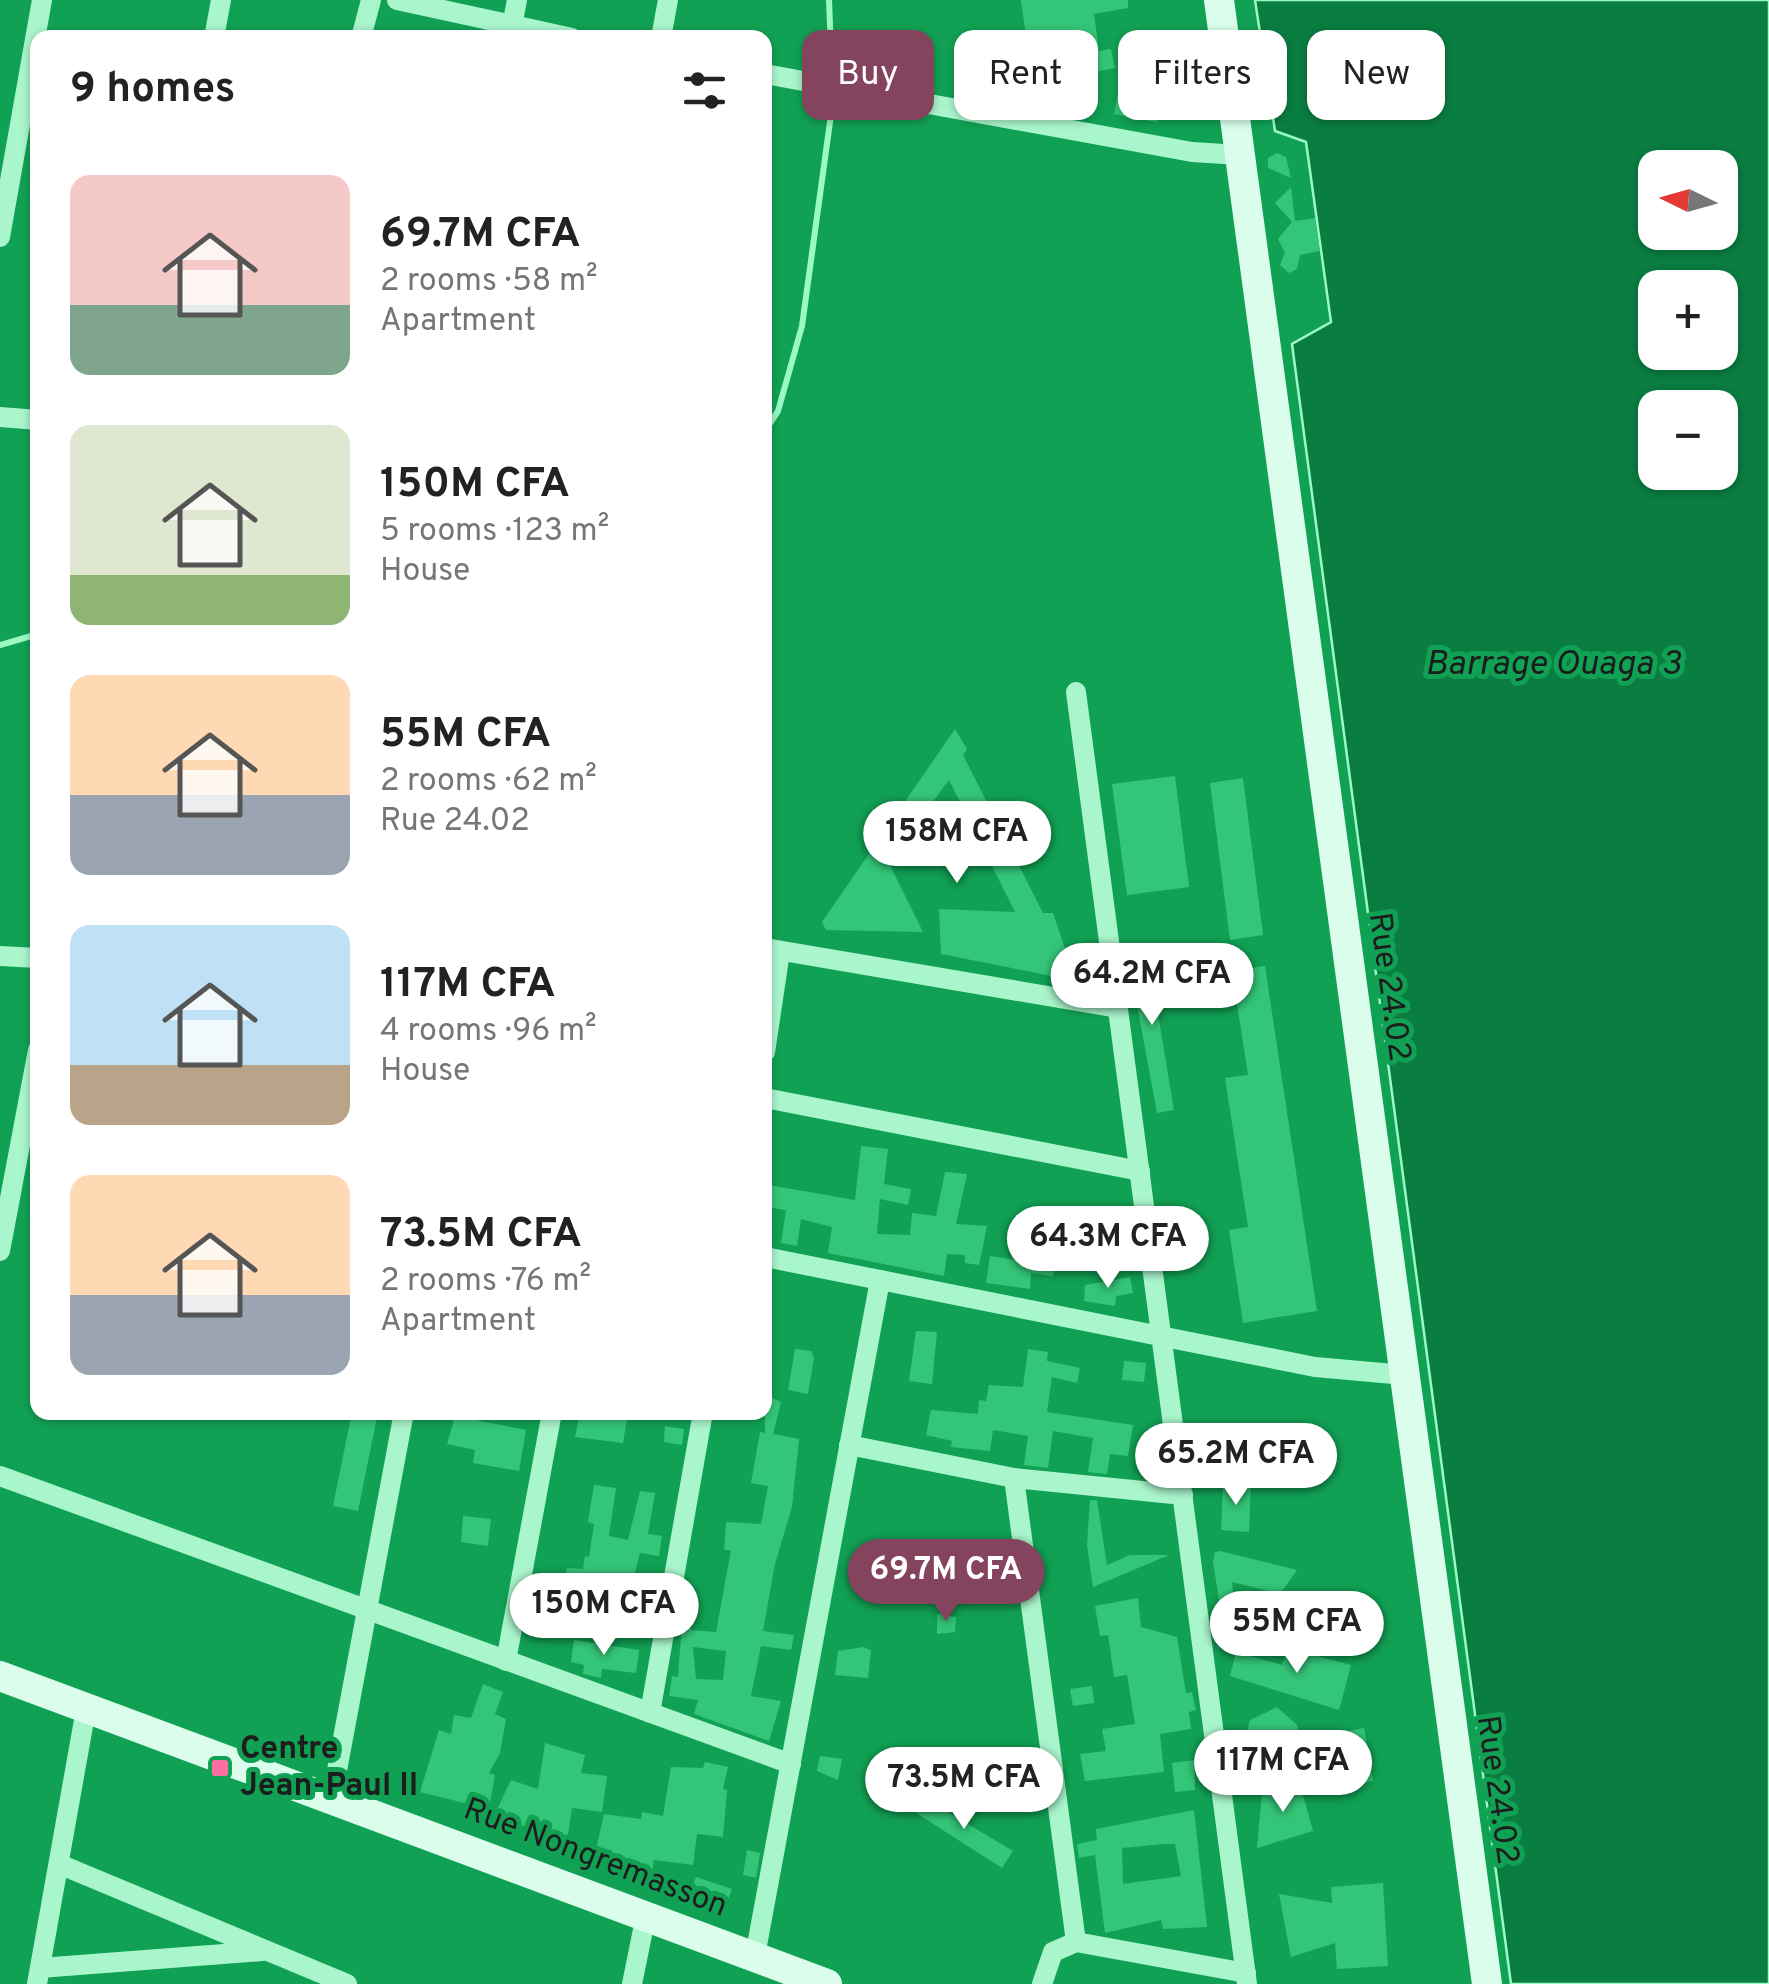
<!DOCTYPE html>
<meta charset="utf-8">
<style>
:root{--surface:#fff;--page:#f6f6f6;--text:#222;--muted:#767676;--accent:#85445d}
body{margin:0;font-family:Overpass,sans-serif;background:var(--page);color:var(--text);height:100vh;display:flex;flex-direction:column;font-size:38px;white-space:nowrap}
*{box-sizing:border-box;margin:0}
p{font-size:32px;color:var(--muted)}
.icon{flex:none;width:55px;height:55px;fill:none;stroke:currentColor;stroke-width:2;stroke-linecap:round;stroke-linejoin:round}
.map{position:relative;flex:1;overflow:hidden}
.drawer{position:absolute;left:30px;top:30px;width:742px;height:1390px;display:flex;flex-direction:column;background:var(--surface);border-radius:20px;box-shadow:0 2px 8px #0004}
.drawer>*{flex:none}
.banner{position:absolute;left:802px;top:30px;width:815px;height:90px;display:flex;gap:20px}
.needle{width:65px;rotate:275deg}
.fabs{position:absolute;left:1638px;top:150px;display:grid;gap:20px}
.fabs a{display:grid;place-items:center;width:100px;height:100px;border-radius:20px;background:var(--surface);box-shadow:0 2px 8px #0004;font-size:50px}
.price{position:absolute;translate:-50% -85px;padding:0 22px;border-radius:35px;background:#fff;color:#222;font-size:32px;line-height:65px;filter:drop-shadow(0 2px 5px #0008)}
.price::after{content:'';position:absolute;left:50%;top:60px;width:30px;height:22px;margin-left:-15px;background:inherit;clip-path:polygon(0 0,100% 0,50% 100%)}
.price.on{background:var(--accent);color:#fff}
ul{padding:0;list-style:none}
li{display:flex;align-items:center;gap:30px;height:250px;padding:0 40px}
li span{display:grid;place-items:center;flex:none;width:280px;height:200px;border-radius:20px;color:#555}
li>.icon{margin-inline-start:auto}
span .icon{width:120px;height:120px;fill:#fffc;stroke-width:1}
li b{font-size:42px}
h2{display:flex;justify-content:space-between;align-items:center;height:120px;padding:0 40px;font-size:42px}
.chip{padding:0 35px;border-radius:20px;background:var(--surface);box-shadow:0 2px 8px #0004;font-size:35px;line-height:90px}
.chip.on{background:var(--accent);color:#fff}
.map>svg:first-child{display:block}
.water{fill:#0a7d41;stroke:#9bf9c4;stroke-width:2.5;fill-rule:evenodd}
.lines{fill:none;stroke-linecap:round;stroke-linejoin:round}
.stream{stroke:#9bf9c4;stroke-width:6}
.building{fill:#34c678;fill-rule:evenodd}
.street{stroke:#a9f5cc;stroke-width:20}
.secondary{stroke:#dafeeb;stroke-width:30}
.poi-dot{fill:#ff6da5;stroke:#11a154;stroke-width:4}
.labels{text-anchor:middle;dominant-baseline:central;stroke-width:10;stroke-linejoin:round;paint-order:stroke}
.street-label{font-size:32px;fill:#1d1d1d;stroke:#11a154}
.poi-label{font-size:32px;font-weight:bold;fill:#1d1d1d;stroke:#11a154;text-anchor:start}
.water-label{font-size:35px;font-style:italic;fill:#191d1b;stroke:#11a154}
</style>
<div class="map">
<svg width="1769" height="1984" viewBox="0 0 1769 1984">
<rect width="100%" height="100%" fill="#11a154"/>
<path class="water" d="M1255,0h514v1984h-258l-219,-1640 39,-22 -25,-180 -31,-11zM1655,168h65v64h-65zM1655,288h65v64h-65zM1655,408h65v64h-65z"/>
<g class="lines">
<g class="stream">
<polyline points="765,431 778,411 802,326 833,100 829,0"/>
<polyline points="0,645 38,634"/>
</g>
</g>
<g class="building">
<polygon points="1021,0 1128,0 1128,8 1094,14 1099,51 1111,49 1115,68 1051,81 1079,89 1034,96"/>
<polygon points="1118,94 1155,101 1157,122 1114,114"/>
<polygon points="1277,153 1286,157 1291,178 1268,168 1268,158"/>
<polygon points="1291,187 1295,221 1315,218 1320,251 1300,255 1297,269 1289,273 1280,265 1285,253 1278,239 1292,222 1275,203"/>
<polygon points="955,729 967,749 963,755 1043,913 1053,913 1070,963 1086,961 1088,978 1072,980 941,954 939,909 1015,912 949,780 888,861 923,932 826,930 822,922"/>
<polygon points="1175,776 1189,887 1127,895 1112,784"/>
<polygon points="1243,778 1263,935 1230,940 1210,783"/>
<polygon points="1153,952 1162,994 1155,996 1174,1110 1157,1113 1132,978 1136,977 1132,956"/>
<polygon points="1265,966 1317,1311 1243,1323 1229,1230 1248,1227 1225,1078 1248,1075 1232,971"/>
<polygon points="861,1146 888,1149 884,1184 911,1189 908,1205 880,1199 877,1234 910,1235 912,1213 936,1216 945,1172 967,1174 956,1224 987,1226 979,1265 965,1263 965,1255 947,1254 944,1276 828,1253 832,1227 801,1219 797,1246 781,1243 786,1210 766,1207 769,1185 855,1200"/>
<polygon points="1027,1210 1078,1216 1076,1232 1061,1230 1053,1276 1031,1273 1030,1289 986,1283 990,1256 1017,1260"/>
<polygon points="1130,1277 1133,1293 1116,1296 1115,1306 1084,1301 1085,1285"/>
<polygon points="916,1331 937,1332 932,1384 909,1381"/>
<polygon points="795,1349 811,1351 814,1358 808,1394 788,1390"/>
<polygon points="1028,1349 1048,1352 1047,1361 1080,1368 1077,1383 1052,1377 1047,1412 1133,1425 1128,1456 1110,1454 1107,1474 1088,1472 1093,1438 1053,1431 1048,1468 1024,1465 1028,1436 993,1430 990,1451 951,1447 952,1441 926,1435 931,1410 978,1414 979,1400 986,1401 989,1385 1023,1387"/>
<polygon points="1124,1361 1146,1363 1144,1382 1122,1380"/>
<path d="M765,1395l16,7 -8,32 26,5 -7,68 -17,57 -12,67 31,4 -3,15 -30,-4 -10,50 30,5 -12,40 -75,-27 4,-14 -29,-4 3,-20 6,1 4,-54h8l1,7 25,2 15,-82h-7l2,-28 35,2 7,-38 -17,-3 9,-51 5,1zM693,1647l33,4 -3,29 -27,-1z"/>
<polygon points="352,1412 378,1412 358,1511 333,1506"/>
<polygon points="580,1412 628,1412 623,1443 575,1437"/>
<polygon points="455,1416 526,1430 519,1471 473,1463 475,1450 447,1444"/>
<polygon points="665,1426 684,1429 682,1445 664,1442"/>
<polygon points="1223,1484 1251,1485 1249,1532 1221,1530"/>
<polygon points="594,1485 616,1488 609,1536 628,1540 640,1491 655,1493 648,1534 662,1536 659,1556 640,1553 625,1611 591,1603 582,1636 555,1632 567,1568 583,1569 585,1556 589,1557 594,1524 588,1522"/>
<polygon points="1090,1500 1097,1500 1107,1565 1130,1555 1169,1555 1093,1587 1087,1545"/>
<polygon points="463,1516 491,1519 488,1546 461,1542"/>
<polygon points="1220,1551 1297,1570 1280,1594 1232,1582 1238,1642 1226,1643 1213,1562 1215,1552"/>
<polygon points="1138,1598 1141,1627 1177,1637 1186,1693 1192,1692 1196,1710 1189,1712 1191,1729 1160,1734 1164,1772 1085,1781 1080,1754 1106,1751 1102,1729 1135,1724 1127,1675 1114,1677 1108,1635 1100,1636 1095,1606"/>
<polygon points="937,1614 956,1617 955,1632 937,1634"/>
<polygon points="574,1640 639,1650 636,1673 602,1669 601,1678 583,1674 584,1665 571,1662"/>
<polygon points="863,1647 871,1650 868,1678 835,1675 838,1651"/>
<polygon points="1287,1648 1351,1665 1339,1710 1230,1676 1236,1652 1282,1665"/>
<polygon points="483,1684 503,1692 495,1714 506,1719 500,1753 489,1773 495,1775 489,1809 420,1792 439,1730 451,1734 454,1715 471,1718"/>
<polygon points="1092,1686 1094,1703 1073,1706 1070,1689"/>
<polygon points="1277,1707 1298,1726 1297,1744 1287,1768 1261,1764 1244,1744 1250,1720"/>
<polygon points="1364,1728 1373,1781 1356,1785 1342,1732"/>
<polygon points="545,1743 585,1755 581,1773 607,1776 602,1812 572,1808 568,1835 561,1835 559,1842 531,1836 533,1829 494,1816 511,1780 538,1789"/>
<polygon points="820,1756 842,1759 838,1780 817,1771"/>
<polygon points="1194,1760 1195,1790 1175,1792 1172,1763"/>
<polygon points="705,1762 728,1767 723,1789 727,1790 723,1837 697,1834 693,1865 654,1860 652,1871 594,1858 604,1814 641,1819 642,1812 663,1816 671,1767 703,1768"/>
<polygon points="1292,1781 1299,1781 1313,1831 1257,1848 1262,1793"/>
<polygon points="921,1796 1013,1851 1002,1868 913,1811"/>
<path d="M1194,1810l13,117 -44,2 -2,-9 -56,13 -10,-78 -16,3 -2,-14 20,-4 -1,-11zM1164,1844h11l6,32 -58,8 -1,-36z"/>
<polygon points="747,1850 760,1853 756,1878 743,1875"/>
<polygon points="696,1877 732,1889 723,1913 688,1900"/>
<polygon points="1383,1883 1388,1966 1337,1969 1335,1943 1291,1957 1279,1894 1332,1903 1331,1887"/>
</g>
<g class="lines">
<g class="street">
<polyline points="397,0 572,38"/>
<polyline points="512,26 517,0"/>
<polyline points="214,38 221,0"/>
<polyline points="361,38 371,0"/>
<polyline points="661,38 668,0"/>
<polyline points="765,74 1192,152 1240,155"/>
<polyline points="0,237 42,0"/>
<polyline points="0,417 38,420"/>
<polyline points="1076,692 1247,1984"/>
<polyline points="765,948 1118,1008"/>
<polyline points="0,956 38,958"/>
<polyline points="765,1052 780,952"/>
<polyline points="765,1098 1140,1171"/>
<polyline points="0,1251 38,1050"/>
<polyline points="765,1257 1315,1367 1405,1375"/>
<polyline points="849,1445 1014,1478 1183,1495"/>
<polyline points="0,1476 791,1764"/>
<polyline points="1014,1478 1076,1942"/>
<polyline points="506,1661 552,1412"/>
<polyline points="650,1713 703,1412"/>
<polyline points="332,1797 404,1412"/>
<polyline points="59,1864 347,1984"/>
<polyline points="755,1956 880,1280"/>
<polyline points="40,1968 262,1951"/>
<polyline points="37,1984 86,1709"/>
<polyline points="632,1984 646,1915"/>
<polyline points="1042,1984 1053,1952 1076,1942 1246,1973"/>
</g>
<g class="secondary">
<polyline points="1219,0 1487,1984"/>
<polyline points="0,1676 827,1984"/>
</g>
</g>
<rect class="poi-dot" x="210" y="1758" width="20" height="20" rx="5"/>
<g class="labels">
<g class="street-label">
<text transform="translate(1388 987) rotate(82)">Rue 24.02</text>
<text transform="translate(1496 1790) rotate(82)">Rue 24.02</text>
<text transform="translate(595 1859) rotate(21)">Rue Nongremasson</text>
</g>
<g class="poi-label">
<text x="240" y="1750">Centre<tspan x="240" dy="37">Jean-Paul II</tspan></text>
</g>
<g class="water-label">
<text x="1553" y="665">Barrage Ouaga 3</text>
</g>
</g>
</svg>
<div class="fabs">
<a><svg class="needle" viewBox="-14 -14 28 28"><path d="M0-13l5 13h-10z" fill="#e53935"/><path d="M0 13l5-13h-10z" fill="#767676"/></svg></a>
<a>+</a>
<a>−</a>
</div>
<b class="price" style="left:957px;top:886px">158M CFA</b>
<b class="price" style="left:1152px;top:1028px">64.2M CFA</b>
<b class="price" style="left:1108px;top:1291px">64.3M CFA</b>
<b class="price" style="left:1236px;top:1508px">65.2M CFA</b>
<b class="price on" style="left:946px;top:1624px">69.7M CFA</b>
<b class="price" style="left:604px;top:1658px">150M CFA</b>
<b class="price" style="left:1297px;top:1676px">55M CFA</b>
<b class="price" style="left:1283px;top:1815px">117M CFA</b>
<b class="price" style="left:964px;top:1832px">73.5M CFA</b>
<div class="banner">
<a class="chip on">Buy</a>
<a class="chip">Rent</a>
<a class="chip">Filters</a>
<a class="chip">New</a>
</div>
<section class="drawer">
<h2>9 homes<svg class="icon" aria-label="filters" viewBox="0 0 24 24"><path d="M4 7h16M4 17h16"/><circle cx="9" cy="7" r="2"/><circle cx="15" cy="17" r="2"/></svg></h2>
<ul>
<li><span style="background:linear-gradient(#f6c9c9 65%,#7fa58c 0)"><svg class="icon" aria-label="home" viewBox="0 0 24 24"><path d="M3 11l9-7 9 7M6 9v11h12V9"/></svg></span><div><b>69.7M CFA</b><p>2 rooms · 58 m²</p><p>Apartment</p></div></li>
<li><span style="background:linear-gradient(#dfe7d0 75%,#8fb573 0)"><svg class="icon" aria-label="home" viewBox="0 0 24 24"><path d="M3 11l9-7 9 7M6 9v11h12V9"/></svg></span><div><b>150M CFA</b><p>5 rooms · 123 m²</p><p>House</p></div></li>
<li><span style="background:linear-gradient(#ffd9b3 60%,#9aa5b1 0)"><svg class="icon" aria-label="home" viewBox="0 0 24 24"><path d="M3 11l9-7 9 7M6 9v11h12V9"/></svg></span><div><b>55M CFA</b><p>2 rooms · 62 m²</p><p>Rue 24.02</p></div></li>
<li><span style="background:linear-gradient(#bfe0f5 70%,#b9a48a 0)"><svg class="icon" aria-label="home" viewBox="0 0 24 24"><path d="M3 11l9-7 9 7M6 9v11h12V9"/></svg></span><div><b>117M CFA</b><p>4 rooms · 96 m²</p><p>House</p></div></li>
<li><span style="background:linear-gradient(#ffd9b3 60%,#9aa5b1 0)"><svg class="icon" aria-label="home" viewBox="0 0 24 24"><path d="M3 11l9-7 9 7M6 9v11h12V9"/></svg></span><div><b>73.5M CFA</b><p>2 rooms · 76 m²</p><p>Apartment</p></div></li>
</ul>
</section>
</div>
